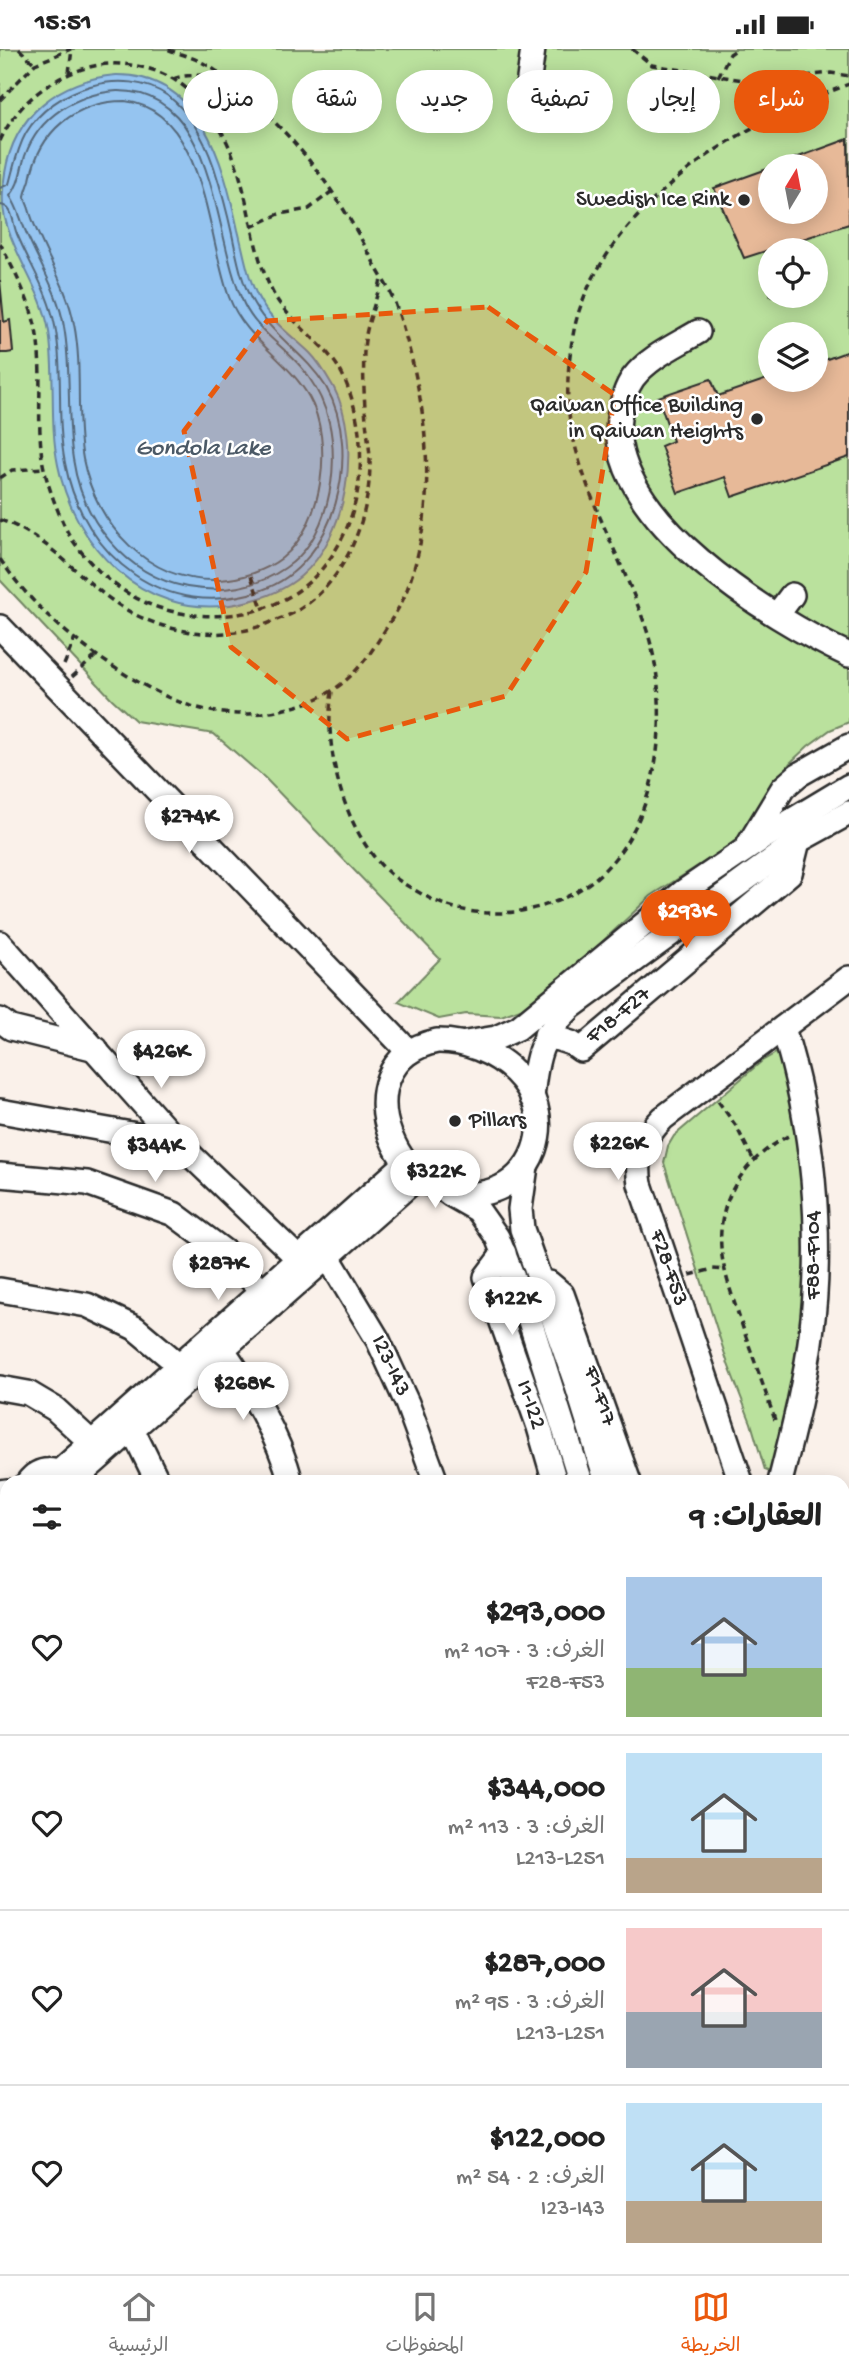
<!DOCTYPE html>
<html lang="ar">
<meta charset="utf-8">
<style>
:root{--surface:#fff;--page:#f2f2f2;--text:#222;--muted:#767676;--line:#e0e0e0;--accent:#ea580c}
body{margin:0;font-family:"Gochi Hand","Playpen Sans Arabic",sans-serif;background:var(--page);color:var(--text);direction:rtl;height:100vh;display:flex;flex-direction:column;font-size:26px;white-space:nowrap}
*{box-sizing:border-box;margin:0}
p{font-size:23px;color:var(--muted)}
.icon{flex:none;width:38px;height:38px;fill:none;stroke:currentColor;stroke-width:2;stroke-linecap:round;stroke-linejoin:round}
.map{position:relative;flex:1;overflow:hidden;direction:ltr}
.details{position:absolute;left:0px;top:1426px;width:850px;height:800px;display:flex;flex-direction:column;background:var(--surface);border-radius:21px 21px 0 0;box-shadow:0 4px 18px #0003;direction:rtl}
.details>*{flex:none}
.top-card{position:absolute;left:21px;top:21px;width:808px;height:63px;direction:rtl;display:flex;gap:14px}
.needle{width:46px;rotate:10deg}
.buttons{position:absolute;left:758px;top:105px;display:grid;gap:14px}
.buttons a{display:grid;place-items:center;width:70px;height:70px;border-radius:50%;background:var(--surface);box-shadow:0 4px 18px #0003;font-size:35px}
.price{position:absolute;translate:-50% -60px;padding:0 16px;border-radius:24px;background:#fff;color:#222;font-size:23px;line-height:46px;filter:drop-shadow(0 2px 4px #0008)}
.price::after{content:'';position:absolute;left:50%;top:42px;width:21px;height:16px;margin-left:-10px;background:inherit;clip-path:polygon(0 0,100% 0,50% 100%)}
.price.selected{background:var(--accent);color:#fff}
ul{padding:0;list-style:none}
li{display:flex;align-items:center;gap:21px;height:175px;padding:0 28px}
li+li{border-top:2px solid var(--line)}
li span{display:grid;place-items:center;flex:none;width:196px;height:140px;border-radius:0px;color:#555}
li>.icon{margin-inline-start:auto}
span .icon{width:84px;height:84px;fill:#fffc;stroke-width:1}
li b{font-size:30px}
h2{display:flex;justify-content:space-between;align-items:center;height:84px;padding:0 28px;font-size:30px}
.pill{padding:0 24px;border-radius:32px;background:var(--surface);box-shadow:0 4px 18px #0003;font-size:24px;line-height:63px}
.pill.selected{background:var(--accent);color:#fff}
.status{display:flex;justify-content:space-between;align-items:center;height:49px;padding:0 35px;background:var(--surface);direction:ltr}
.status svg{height:19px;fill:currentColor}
.menu{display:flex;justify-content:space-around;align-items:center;height:98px;border-top:2px solid var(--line);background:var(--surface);font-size:19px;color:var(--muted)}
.menu a{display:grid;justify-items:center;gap:4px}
.menu .selected{color:var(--accent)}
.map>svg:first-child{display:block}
.green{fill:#bae19d;stroke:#728664;stroke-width:2;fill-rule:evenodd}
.water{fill:#95c4f0;stroke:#6b87a1;stroke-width:2}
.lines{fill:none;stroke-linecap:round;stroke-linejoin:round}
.shore{stroke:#55687a;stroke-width:2}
.building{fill:#e7b998;stroke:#2b2b2b;stroke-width:2}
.minor-casing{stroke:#2b2b2b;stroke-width:28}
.path{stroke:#2b2b2b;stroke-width:3.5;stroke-dasharray:7 5;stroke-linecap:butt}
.minor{stroke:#fff;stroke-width:23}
.marked{fill:#e8590c;fill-opacity:0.2;stroke:#e8590c;stroke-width:5;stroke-dasharray:14 9;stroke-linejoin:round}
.poi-dot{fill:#2b2b2b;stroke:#fff;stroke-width:2.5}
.labels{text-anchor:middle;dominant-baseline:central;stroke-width:5;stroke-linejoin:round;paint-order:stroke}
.poi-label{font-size:23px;fill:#2b2b2b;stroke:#fff;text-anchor:end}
.street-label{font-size:23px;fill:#2b2b2b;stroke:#fff}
.water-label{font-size:24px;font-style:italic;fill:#4b5966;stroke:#fff}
</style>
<div class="status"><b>15:51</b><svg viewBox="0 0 49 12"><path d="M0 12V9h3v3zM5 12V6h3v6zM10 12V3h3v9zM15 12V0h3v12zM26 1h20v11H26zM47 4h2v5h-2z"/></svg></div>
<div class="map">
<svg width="849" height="2225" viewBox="0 0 849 2225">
<rect width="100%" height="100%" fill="#faf1ea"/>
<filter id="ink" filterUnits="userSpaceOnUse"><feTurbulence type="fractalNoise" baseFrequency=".0143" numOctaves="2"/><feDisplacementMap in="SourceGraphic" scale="14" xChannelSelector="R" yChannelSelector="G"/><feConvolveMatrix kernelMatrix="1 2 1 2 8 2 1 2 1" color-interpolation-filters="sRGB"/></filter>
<g filter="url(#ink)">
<g class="green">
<path d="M0,0h849v673l-19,8 -22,16 -18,17 -46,71 -23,17 -70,45 -79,74 -46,37 -25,9 -35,-2 -27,5 -41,-17 42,-43 -175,-181 -51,-44 -78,-13 -24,-22 -112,-119zM770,117h46v46h-46zM770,201h46v46h-46zM770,285h46v46h-46z"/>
<polygon points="776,1004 780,1005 801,1095 807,1188 807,1261 795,1356 772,1424 765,1421 751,1374 728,1315 664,1114 668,1097 674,1087 762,1012"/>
</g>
<path class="water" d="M116,26c85,-1 107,87 122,155 6,23 9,46 20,67 12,24 33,38 52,56 10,10 17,23 24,35 28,54 14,148 -33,188 -20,17 -45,25 -71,29 -88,13 -156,-59 -172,-140 -9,-43 -2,-89 -9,-133 -6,-40 -33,-72 -43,-110 -5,-17 -4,-32 -1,-49 9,-58 54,-93 111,-98z"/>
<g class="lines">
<g class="shore">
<path d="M117,42c102,-1 95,147 127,213 15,31 46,45 64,72 10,14 17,29 21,46 11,48 -1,118 -44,146 -29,20 -64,25 -98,19 -62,-12 -105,-67 -114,-128 -7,-44 -1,-88 -9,-132 -5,-33 -25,-64 -38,-95 -6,-13 -8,-25 -16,-36 10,-12 10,-25 15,-40 14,-40 51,-62 92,-65z"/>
<path d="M125,52c81,10 82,137 104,196 17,44 58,61 80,100 25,44 14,129 -27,161 -17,13 -41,21 -63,22 -71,3 -123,-55 -136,-121 -8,-44 0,-90 -9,-135 -7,-41 -34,-76 -45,-115 -1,-4 -4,-8 -4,-12 0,-4 4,-13 5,-17 9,-49 46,-79 95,-79z"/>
<path d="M0,139l9,-4c5,-18 8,-35 17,-51 27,-45 97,-68 142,-37 23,17 37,45 46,71 7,22 13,44 18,67 5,23 9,49 22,70 19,33 51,49 72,83 37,64 10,178 -64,203 -96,33 -179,-32 -197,-127 -9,-45 -1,-91 -10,-137 -6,-33 -25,-61 -38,-92 -5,-11 -3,-28 -17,-29"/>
</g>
</g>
<g class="building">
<polygon points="848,90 849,175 744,209 714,139 770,119 770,163 816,163 816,117 774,117"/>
<polygon points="0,231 4,273 10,271 13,303 7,304 0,304"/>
<polygon points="849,302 849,408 732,448 725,428 678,444 661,397 673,392 658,348 711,330 718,347 770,329 816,331 816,314"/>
</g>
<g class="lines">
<g class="minor-casing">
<g id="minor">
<polyline points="526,52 533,0"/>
<path d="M698,283c-23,14 -49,25 -65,46 -8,11 -12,28 -14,40 -12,100 152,201 230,237"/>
<polyline points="777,566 792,546"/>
<polyline points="0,578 409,1003"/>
<polyline points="749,795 783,739 798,726 849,697"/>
<polyline points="0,894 177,1093 299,1210"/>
<polyline points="0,971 11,979 96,1000"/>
<polyline points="546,986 571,994 581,1001 790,824 798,792"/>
<path d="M437,992c56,-1 119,47 97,109 -7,19 -22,34 -40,40 -97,33 -160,-128 -57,-149z"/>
<polyline points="466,994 496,989 518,979 683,843 761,790 849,737"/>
<path d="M532,1049c4,-42 8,-61 39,-91l227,-166 51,-28"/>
<polyline points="0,1062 177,1093"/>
<polyline points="526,1117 520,1160 522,1180 576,1334 607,1433"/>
<polyline points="0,1126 87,1134 174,1165 229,1206 262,1242"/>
<polyline points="450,1145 478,1161 497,1188 530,1272 581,1433"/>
<polyline points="504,1204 486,1228 539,1378 555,1433"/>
<polyline points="328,1208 378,1291 407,1354 436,1433"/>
<polyline points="541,1234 549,1234 562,1245 629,1433"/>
<polyline points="0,1241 87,1256 135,1279 179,1316"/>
<path d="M223,1301c28,41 55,83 68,132"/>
<polyline points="0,1339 28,1344 55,1360 92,1394"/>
<polyline points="132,1380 158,1433"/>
<polyline points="59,1423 405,1115"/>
<path d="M28,1433c11,-15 29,-15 41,-1"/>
<polyline points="72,1433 419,1127"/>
<path d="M741,1433l-101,-298c-5,-28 4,-47 23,-66l186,-140"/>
<path d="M780,1433c12,-48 25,-97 31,-147 13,-98 2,-213 -28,-307"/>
<polyline points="0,1443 7,1442"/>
<polyline points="844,1603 849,1590"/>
<polyline points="0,1626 7,1618"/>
<polyline points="0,1779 7,1768"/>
<polyline points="844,1848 849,1851"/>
<polyline points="844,1881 849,1884"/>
<polyline points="844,1915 849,1913"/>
<polyline points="0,1971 7,1934"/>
<polyline points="99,2225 100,2219"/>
<polyline points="131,2225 148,2219"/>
<polyline points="455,2225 460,2219"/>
</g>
</g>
<g class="path">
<polyline points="19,0 35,15"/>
<polyline points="632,0 652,16 743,31 786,29 831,24 849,27"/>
<polyline points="69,24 72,0"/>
<polyline points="718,28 730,5 737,0"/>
<path d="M173,30c14,-6 30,-2 45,-5"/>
<polyline points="0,51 35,15 71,0"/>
<path d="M0,92c16,-36 48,-62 86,-73 20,-6 40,-5 60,0 50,12 81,62 94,109 11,38 14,76 31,112 16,35 57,53 73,89 43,97 1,228 -115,237 -68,6 -120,-22 -158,-77 -7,-11 -12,-25 -17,-37 -6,-17 -12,-35 -13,-53 -4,-42 3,-82 -6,-123 -7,-29 -22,-56 -35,-82"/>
<polyline points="251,178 279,165 309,160 331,143"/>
<polyline points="0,429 12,421 44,419"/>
<path d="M0,471c59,19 89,77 147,100 38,16 86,19 124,2 8,-3 17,-6 24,-10 51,-29 75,-94 75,-150 0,-14 -3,-28 -4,-42 -2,-23 -3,-46 -2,-69 1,-25 12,-47 17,-72"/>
<path d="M0,510c38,57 99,104 159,134 42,21 85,27 130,15 51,-12 73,-39 99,-83 6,-10 13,-20 17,-30 37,-94 22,-200 -10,-292 -5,-13 -13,-25 -19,-36 -30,-59 -67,-116 -117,-159 -16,-15 -35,-34 -54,-44 -12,-7 -26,-10 -38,-15"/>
<polyline points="251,527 262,559"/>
<polyline points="64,616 75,589"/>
<polyline points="72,628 97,606"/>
<path d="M332,643c-9,55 11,134 51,175 12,13 30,22 46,31 42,22 99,19 141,-3 91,-46 106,-185 74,-273 -23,-65 -60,-126 -73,-195 -6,-31 -3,-66 3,-97 18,-87 105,-163 180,-203 30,-17 63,-30 95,-43"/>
<polyline points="718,1052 736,1077 753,1110"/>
<polyline points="690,1226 713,1220 725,1221"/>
<path d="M775,1371c-10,-29 -20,-58 -30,-86 -8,-24 -17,-48 -22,-72 -11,-56 18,-102 67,-127"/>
</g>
<use href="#minor" class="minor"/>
</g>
</g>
<path class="marked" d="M488,258l127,88 -29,177 -80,124 -159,43 -116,-92 -47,-216 83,-110z"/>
<g class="poi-dot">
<circle cx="744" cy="151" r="7"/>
<circle cx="757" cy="370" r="7"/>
<circle cx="455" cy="1072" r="7"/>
</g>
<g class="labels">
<g class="poi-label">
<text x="730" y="151">Swedish Ice Rink</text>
<text x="743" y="357">Qaiwan Office Building<tspan x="743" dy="26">in Qaiwan Heights</tspan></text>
<text x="469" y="1072" text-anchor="start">Pillars</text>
</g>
<g class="street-label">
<text transform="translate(619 967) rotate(-40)">F18-F27</text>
<text transform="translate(814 1206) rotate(-90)">F88-F104</text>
<text transform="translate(668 1219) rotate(71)">F28-F53</text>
<text transform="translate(390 1317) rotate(65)">I23-I43</text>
<text transform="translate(599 1347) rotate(71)">F1-F17</text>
<text transform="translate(530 1356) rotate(71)">I1-I22</text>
</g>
<g class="water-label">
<text x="203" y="400">Gondola Lake</text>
</g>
</g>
</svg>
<div class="buttons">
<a><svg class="needle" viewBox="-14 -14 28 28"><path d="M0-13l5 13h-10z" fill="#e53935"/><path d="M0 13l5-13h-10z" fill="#767676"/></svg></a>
<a><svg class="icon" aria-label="locate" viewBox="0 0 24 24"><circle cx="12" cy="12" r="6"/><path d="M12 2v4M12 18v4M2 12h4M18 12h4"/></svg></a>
<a><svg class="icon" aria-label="layers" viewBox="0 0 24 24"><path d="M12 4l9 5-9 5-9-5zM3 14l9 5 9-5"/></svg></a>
</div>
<b class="price" style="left:189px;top:806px">$274K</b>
<b class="price selected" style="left:686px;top:901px">$293K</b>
<b class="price" style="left:161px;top:1041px">$426K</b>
<b class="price" style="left:618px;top:1133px">$226K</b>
<b class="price" style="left:155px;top:1135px">$344K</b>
<b class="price" style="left:435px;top:1161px">$322K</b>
<b class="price" style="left:218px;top:1253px">$287K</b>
<b class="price" style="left:512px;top:1288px">$122K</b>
<b class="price" style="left:243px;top:1373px">$268K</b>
<div class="top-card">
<a class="pill selected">شراء</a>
<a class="pill">إيجار</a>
<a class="pill">تصفية</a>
<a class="pill">جديد</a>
<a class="pill">شقة</a>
<a class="pill">منزل</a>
</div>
<section class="details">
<h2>العقارات: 9<svg class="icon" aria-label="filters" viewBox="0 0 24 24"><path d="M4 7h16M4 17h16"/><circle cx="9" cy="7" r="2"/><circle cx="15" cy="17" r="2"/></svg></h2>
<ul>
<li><span style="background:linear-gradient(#a9c7e8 65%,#8fb573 0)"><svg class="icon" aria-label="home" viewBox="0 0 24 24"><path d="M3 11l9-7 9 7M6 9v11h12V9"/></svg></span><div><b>$293,000</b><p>الغرف: 3 · 107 m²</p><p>F28-F53</p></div><svg class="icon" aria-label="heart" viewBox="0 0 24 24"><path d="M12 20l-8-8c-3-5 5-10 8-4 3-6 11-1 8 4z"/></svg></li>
<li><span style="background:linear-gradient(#bfe0f5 75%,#b9a48a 0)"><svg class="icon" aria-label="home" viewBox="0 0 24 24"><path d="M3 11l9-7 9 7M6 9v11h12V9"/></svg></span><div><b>$344,000</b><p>الغرف: 3 · 113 m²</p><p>L213-L251</p></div><svg class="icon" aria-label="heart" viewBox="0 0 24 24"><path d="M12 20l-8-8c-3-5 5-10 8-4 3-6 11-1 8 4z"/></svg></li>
<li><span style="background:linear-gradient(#f6c9c9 60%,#9aa5b1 0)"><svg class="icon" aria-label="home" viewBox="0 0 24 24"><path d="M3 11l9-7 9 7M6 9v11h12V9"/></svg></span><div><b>$287,000</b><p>الغرف: 3 · 95 m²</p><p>L213-L251</p></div><svg class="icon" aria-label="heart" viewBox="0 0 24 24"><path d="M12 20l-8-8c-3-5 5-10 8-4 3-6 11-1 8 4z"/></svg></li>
<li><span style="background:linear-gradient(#bfe0f5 70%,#b9a48a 0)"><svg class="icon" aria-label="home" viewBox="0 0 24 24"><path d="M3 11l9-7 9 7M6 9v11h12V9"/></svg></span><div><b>$122,000</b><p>الغرف: 2 · 54 m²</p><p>I23-I43</p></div><svg class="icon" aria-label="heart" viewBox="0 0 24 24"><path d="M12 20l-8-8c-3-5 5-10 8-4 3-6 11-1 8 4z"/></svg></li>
</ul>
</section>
</div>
<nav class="menu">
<a class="selected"><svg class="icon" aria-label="map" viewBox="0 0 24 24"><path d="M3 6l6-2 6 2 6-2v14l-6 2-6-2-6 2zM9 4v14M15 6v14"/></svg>الخريطة</a>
<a><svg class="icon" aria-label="saved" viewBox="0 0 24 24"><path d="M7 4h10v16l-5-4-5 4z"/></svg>المحفوظات</a>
<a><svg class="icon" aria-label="home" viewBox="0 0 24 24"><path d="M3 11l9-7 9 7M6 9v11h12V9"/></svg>الرئيسية</a>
</nav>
